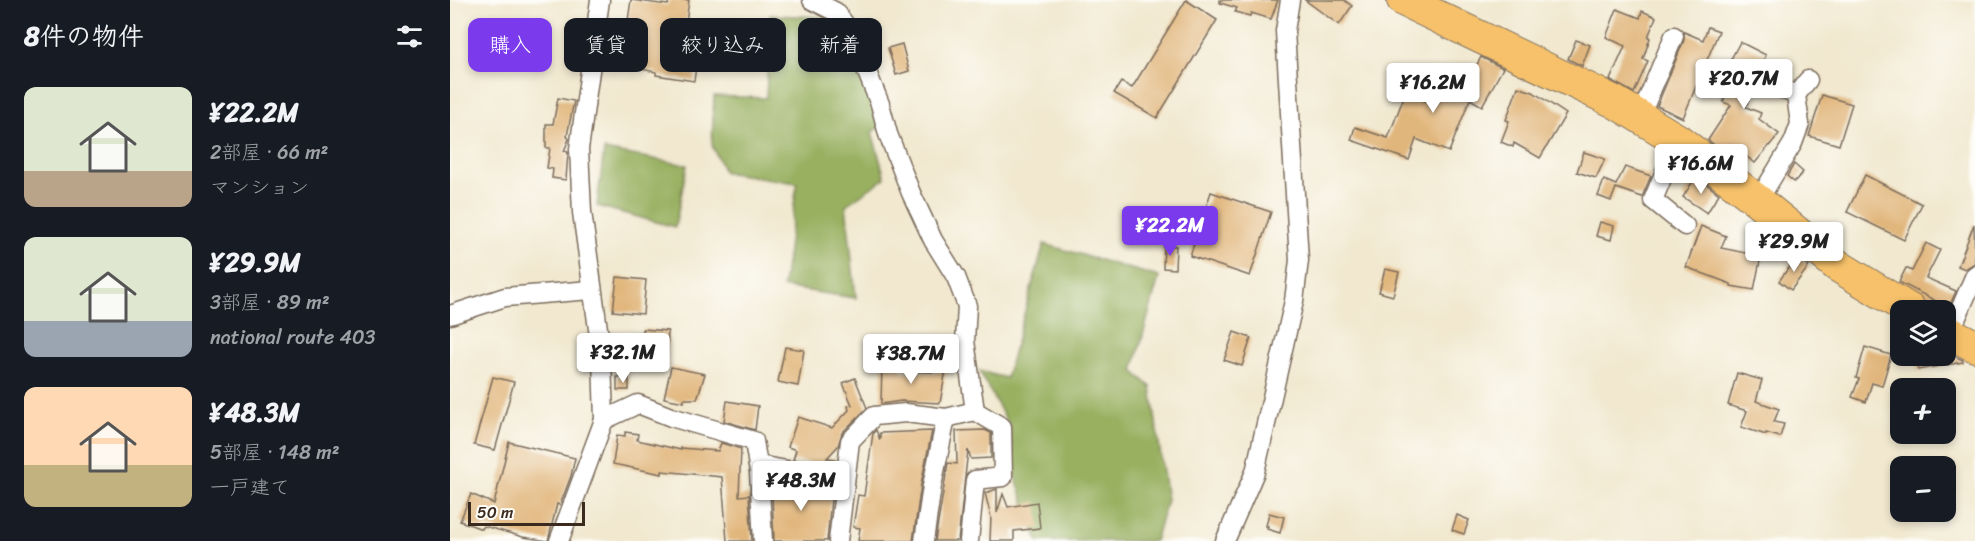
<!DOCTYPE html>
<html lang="ja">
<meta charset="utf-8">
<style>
:root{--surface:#171b24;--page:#20242c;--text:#f1f3f6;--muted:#9ea1a6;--accent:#7c3aed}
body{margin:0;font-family:Sriracha,"Klee One",sans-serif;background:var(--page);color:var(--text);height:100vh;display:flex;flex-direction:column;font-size:22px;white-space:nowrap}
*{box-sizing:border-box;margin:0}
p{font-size:20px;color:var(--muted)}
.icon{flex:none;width:33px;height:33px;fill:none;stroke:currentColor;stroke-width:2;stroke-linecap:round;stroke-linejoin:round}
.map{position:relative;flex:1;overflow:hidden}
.drawer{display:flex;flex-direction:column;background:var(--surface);width:450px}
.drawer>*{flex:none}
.hud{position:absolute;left:18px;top:18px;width:570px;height:54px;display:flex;gap:12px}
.tools{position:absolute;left:1440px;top:300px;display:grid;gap:12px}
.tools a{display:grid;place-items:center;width:66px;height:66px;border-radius:12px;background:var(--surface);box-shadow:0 3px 9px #0003;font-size:30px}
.scale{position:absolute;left:18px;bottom:15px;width:117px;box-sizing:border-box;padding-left:6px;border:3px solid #3b2a1e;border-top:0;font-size:16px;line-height:21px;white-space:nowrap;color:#3b2a1e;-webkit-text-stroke:4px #fdfcf7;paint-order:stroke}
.price{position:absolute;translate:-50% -51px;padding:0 14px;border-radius:6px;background:#fff;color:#222;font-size:20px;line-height:39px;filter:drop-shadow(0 2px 3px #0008)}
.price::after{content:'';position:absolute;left:50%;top:36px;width:18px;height:14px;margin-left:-9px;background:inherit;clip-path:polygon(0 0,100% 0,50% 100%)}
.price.selected{background:var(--accent);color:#fff}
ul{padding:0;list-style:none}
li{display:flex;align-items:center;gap:18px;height:150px;padding:0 24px}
li span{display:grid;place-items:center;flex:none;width:168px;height:120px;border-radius:12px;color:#555}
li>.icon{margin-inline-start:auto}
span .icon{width:72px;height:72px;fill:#fffc;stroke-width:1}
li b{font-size:26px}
h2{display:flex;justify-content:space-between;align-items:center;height:72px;padding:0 24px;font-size:26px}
.pill{padding:0 21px;border-radius:12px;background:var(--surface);box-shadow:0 3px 9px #0003;font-size:21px;line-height:54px}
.pill.selected{background:var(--accent);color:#fff}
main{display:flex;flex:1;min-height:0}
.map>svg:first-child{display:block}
.forest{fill:#98b061;stroke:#6a6d40;stroke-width:1.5}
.building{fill:#e1b67c}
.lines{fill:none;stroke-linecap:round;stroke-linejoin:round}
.street-casing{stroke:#7b6c5c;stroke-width:21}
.highway-casing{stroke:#7b6c5c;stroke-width:34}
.street{stroke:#fff;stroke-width:18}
.highway{stroke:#f6c16b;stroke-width:32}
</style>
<main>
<section class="drawer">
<h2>8件の物件<svg class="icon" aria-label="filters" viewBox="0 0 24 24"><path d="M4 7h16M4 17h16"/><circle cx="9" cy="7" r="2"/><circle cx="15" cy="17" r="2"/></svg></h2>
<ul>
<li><span style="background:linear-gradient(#dfe7d0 70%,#b9a48a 0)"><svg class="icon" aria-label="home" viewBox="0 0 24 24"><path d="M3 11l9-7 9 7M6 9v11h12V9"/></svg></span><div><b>¥22.2M</b><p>2部屋 · 66 m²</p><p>マンション</p></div></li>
<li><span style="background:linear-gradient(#dfe7d0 70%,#9aa5b1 0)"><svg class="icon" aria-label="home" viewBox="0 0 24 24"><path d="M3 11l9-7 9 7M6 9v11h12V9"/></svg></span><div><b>¥29.9M</b><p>3部屋 · 89 m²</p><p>national route 403</p></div></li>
<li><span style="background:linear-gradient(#ffd9b3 65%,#c2b280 0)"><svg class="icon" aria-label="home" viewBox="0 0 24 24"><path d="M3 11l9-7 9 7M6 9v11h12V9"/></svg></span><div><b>¥48.3M</b><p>5部屋 · 148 m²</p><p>一戸建て</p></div></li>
</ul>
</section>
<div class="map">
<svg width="1525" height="541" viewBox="0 0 1525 541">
<rect width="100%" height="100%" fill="#fdfcf7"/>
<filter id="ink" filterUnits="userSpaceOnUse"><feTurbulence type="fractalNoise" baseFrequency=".0167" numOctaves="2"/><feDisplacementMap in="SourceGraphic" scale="12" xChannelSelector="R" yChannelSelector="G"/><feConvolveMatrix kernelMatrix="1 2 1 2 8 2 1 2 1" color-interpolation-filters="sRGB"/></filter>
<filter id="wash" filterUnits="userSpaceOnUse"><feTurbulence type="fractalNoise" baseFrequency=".008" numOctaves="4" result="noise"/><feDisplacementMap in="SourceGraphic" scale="24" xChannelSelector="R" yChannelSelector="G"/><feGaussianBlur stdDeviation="1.35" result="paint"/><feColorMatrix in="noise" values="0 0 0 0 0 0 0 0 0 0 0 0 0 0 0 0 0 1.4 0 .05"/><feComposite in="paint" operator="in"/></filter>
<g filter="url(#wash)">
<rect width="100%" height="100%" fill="#f1e8cf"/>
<g class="forest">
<polygon points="320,15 398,18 431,126 422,132 435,178 396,205 406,298 333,287 347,183 274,172 262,145 264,96 316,98"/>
<polygon points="154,150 237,165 225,227 147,206"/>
<polygon points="594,244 709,277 683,371 701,387 717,500 705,541 588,541 565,476 560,427 529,371 556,378"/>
</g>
<g id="blocks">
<g class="building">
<polygon points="181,0 218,5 219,0 239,0 233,46 237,47 234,60 246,67 244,81 206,75 206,72 168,64 172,41 175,41"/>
<polygon points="736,0 767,20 707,118 664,93 671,82 682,88"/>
<polygon points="770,0 828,0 821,19 801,13 800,16 785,12 787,8 770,3"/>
<polygon points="855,0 894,0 902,6 889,25"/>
<polygon points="1167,9 1190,18 1192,11 1206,17 1198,37 1200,38 1193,59 1198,61 1184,93 1160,80 1175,46 1156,37"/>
<polygon points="1258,27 1269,31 1233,118 1207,106 1234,40 1234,32 1253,40"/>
<polygon points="1126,40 1140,45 1132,66 1118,59"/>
<polygon points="1290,42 1316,55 1302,86 1303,86 1296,107 1311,113 1309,119 1329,134 1305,163 1280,144 1274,153 1258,140 1281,105 1273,102 1289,62 1281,59"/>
<polygon points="452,44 459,71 446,75 438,48"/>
<polygon points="1031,57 1053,68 1032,106 1020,99 999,152 966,139 959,160 901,140 905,127 938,138 955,94 976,101 985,77 1015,87"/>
<polygon points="1068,87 1083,92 1116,114 1090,158 1064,143 1063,147 1051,142 1059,121 1056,120"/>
<polygon points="1372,95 1402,104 1389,145 1359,136"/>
<polygon points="108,98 124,101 117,136 119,139 114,151 118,152 116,180 102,178 103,169 97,168 100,148 96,148 96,124 103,124"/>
<polygon points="1134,152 1155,159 1146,178 1127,172"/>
<polygon points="1344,164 1353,172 1344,182 1337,176"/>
<polygon points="1175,167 1201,176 1192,197 1166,188 1161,201 1148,196 1154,180 1166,185"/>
<polygon points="1415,175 1472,204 1454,240 1397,212"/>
<polygon points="1246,176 1269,194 1257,213 1233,197"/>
<polygon points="761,192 821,212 800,276 740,256"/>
<polygon points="1150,222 1164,226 1161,240 1146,236"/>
<polygon points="1524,224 1525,263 1515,269 1508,266"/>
<polygon points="1251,226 1276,236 1271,248 1311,256 1304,290 1281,286 1281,284 1236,267"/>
<polygon points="1476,243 1490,250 1476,278 1506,291 1497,312 1486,308 1488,302 1449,282 1456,268 1462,271"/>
<polygon points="714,245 726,246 725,269 713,268"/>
<polygon points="1347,256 1359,266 1341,290 1329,281"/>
<polygon points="935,269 949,272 943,296 929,292"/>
<polygon points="167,277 196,280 193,314 163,311"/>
<polygon points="193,329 218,331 217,355 191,354"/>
<polygon points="784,332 801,338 792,366 774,360"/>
<polygon points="335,347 354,350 348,386 328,382"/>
<polygon points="1415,347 1441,355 1432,386 1422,383 1416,402 1402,397 1409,379 1406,378"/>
<polygon points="1465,356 1504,356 1513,360 1513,362 1468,370"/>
<polygon points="432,363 451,363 451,371 484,372 496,370 490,403 451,401 431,404"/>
<polygon points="221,367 255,374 247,399 234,399 234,402 214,398"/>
<polygon points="1287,373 1312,380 1306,401 1329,409 1324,422 1334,424 1330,437 1316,433 1316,435 1291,427 1297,411 1278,405"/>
<polygon points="43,377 64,382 45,450 24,445"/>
<rect x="167" y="377" width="12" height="13"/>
<polygon points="405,378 417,408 392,433 388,446 377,458 385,459 384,467 343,460 346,450 338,447 348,417 382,428 399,410 398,406 402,405 393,383"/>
<polygon points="277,401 308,406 305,430 274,421"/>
<polygon points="426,430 430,440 430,433 482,431 471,484 463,541 408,541 410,528 403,527 408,495 414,496 423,433"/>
<polygon points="535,430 541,433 541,458 521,459 518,450 508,541 485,541 498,463 507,464 506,431"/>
<polygon points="175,432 188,434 187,440 231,450 231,448 268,451 271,443 291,449 289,496 299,495 302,541 277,541 272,477 212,471 212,474 163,464 167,435 175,436"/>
<polygon points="59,442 125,458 121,476 110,505 107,504 98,541 73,537 34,526 32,529 10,521 21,494 44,504"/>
<polygon points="328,480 382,489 377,541 324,541 322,493 327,493"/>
<polygon points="547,489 547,513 553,494 558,507 587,502 590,528 564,531 564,541 540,541 541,517 535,493"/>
<polygon points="819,513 834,517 830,533 817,529 818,526 816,526"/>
<polygon points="1007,515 1019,520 1014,534 1002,530"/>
</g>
</g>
</g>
<g filter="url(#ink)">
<use href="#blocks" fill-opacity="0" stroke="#7b6c5c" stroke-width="1.5"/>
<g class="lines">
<g class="street-casing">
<g id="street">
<polyline points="362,0 386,12 401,33 430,104 438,134 461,193 483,240 506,277 517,306 515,341 525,411"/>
<polyline points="1322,84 1346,95"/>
<polyline points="1190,117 1224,36"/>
<polyline points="1228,140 1203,200 1235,226"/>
<polyline points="1308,201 1343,143 1350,124 1346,95 1358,80"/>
<polyline points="0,315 55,297 141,290"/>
<polyline points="1500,333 1525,275"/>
<polyline points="154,420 188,404 221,417 304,441 309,472 313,541"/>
<polyline points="308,465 395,480"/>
<polyline points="109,541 154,420 152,358 132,212 129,149 150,0"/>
<polyline points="388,541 400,441 424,416 456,413 496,418"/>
<polyline points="474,541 482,486 496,418 525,411 552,427 553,477 525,480 519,541"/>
<polyline points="775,541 805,472 844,301 849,260 835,31 840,0"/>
</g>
</g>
<g class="highway-casing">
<g id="highway">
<polyline points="953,0 1165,102 1228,140 1308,201 1388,266 1460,310"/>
<polyline points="1496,331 1525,346"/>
</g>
</g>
<use href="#street" class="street"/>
<use href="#highway" class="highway"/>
</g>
</g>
</svg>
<div class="tools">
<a><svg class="icon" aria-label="layers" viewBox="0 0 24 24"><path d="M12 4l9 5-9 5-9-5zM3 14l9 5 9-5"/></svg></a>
<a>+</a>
<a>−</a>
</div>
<div class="scale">50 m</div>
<b class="price" style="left:1294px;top:110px">¥20.7M</b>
<b class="price" style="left:983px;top:114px">¥16.2M</b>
<b class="price" style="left:1251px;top:195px">¥16.6M</b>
<b class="price selected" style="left:720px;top:257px">¥22.2M</b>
<b class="price" style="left:1344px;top:273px">¥29.9M</b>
<b class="price" style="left:173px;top:384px">¥32.1M</b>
<b class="price" style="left:461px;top:385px">¥38.7M</b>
<b class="price" style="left:351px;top:512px">¥48.3M</b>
<div class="hud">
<a class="pill selected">購入</a>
<a class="pill">賃貸</a>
<a class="pill">絞り込み</a>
<a class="pill">新着</a>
</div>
</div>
</main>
